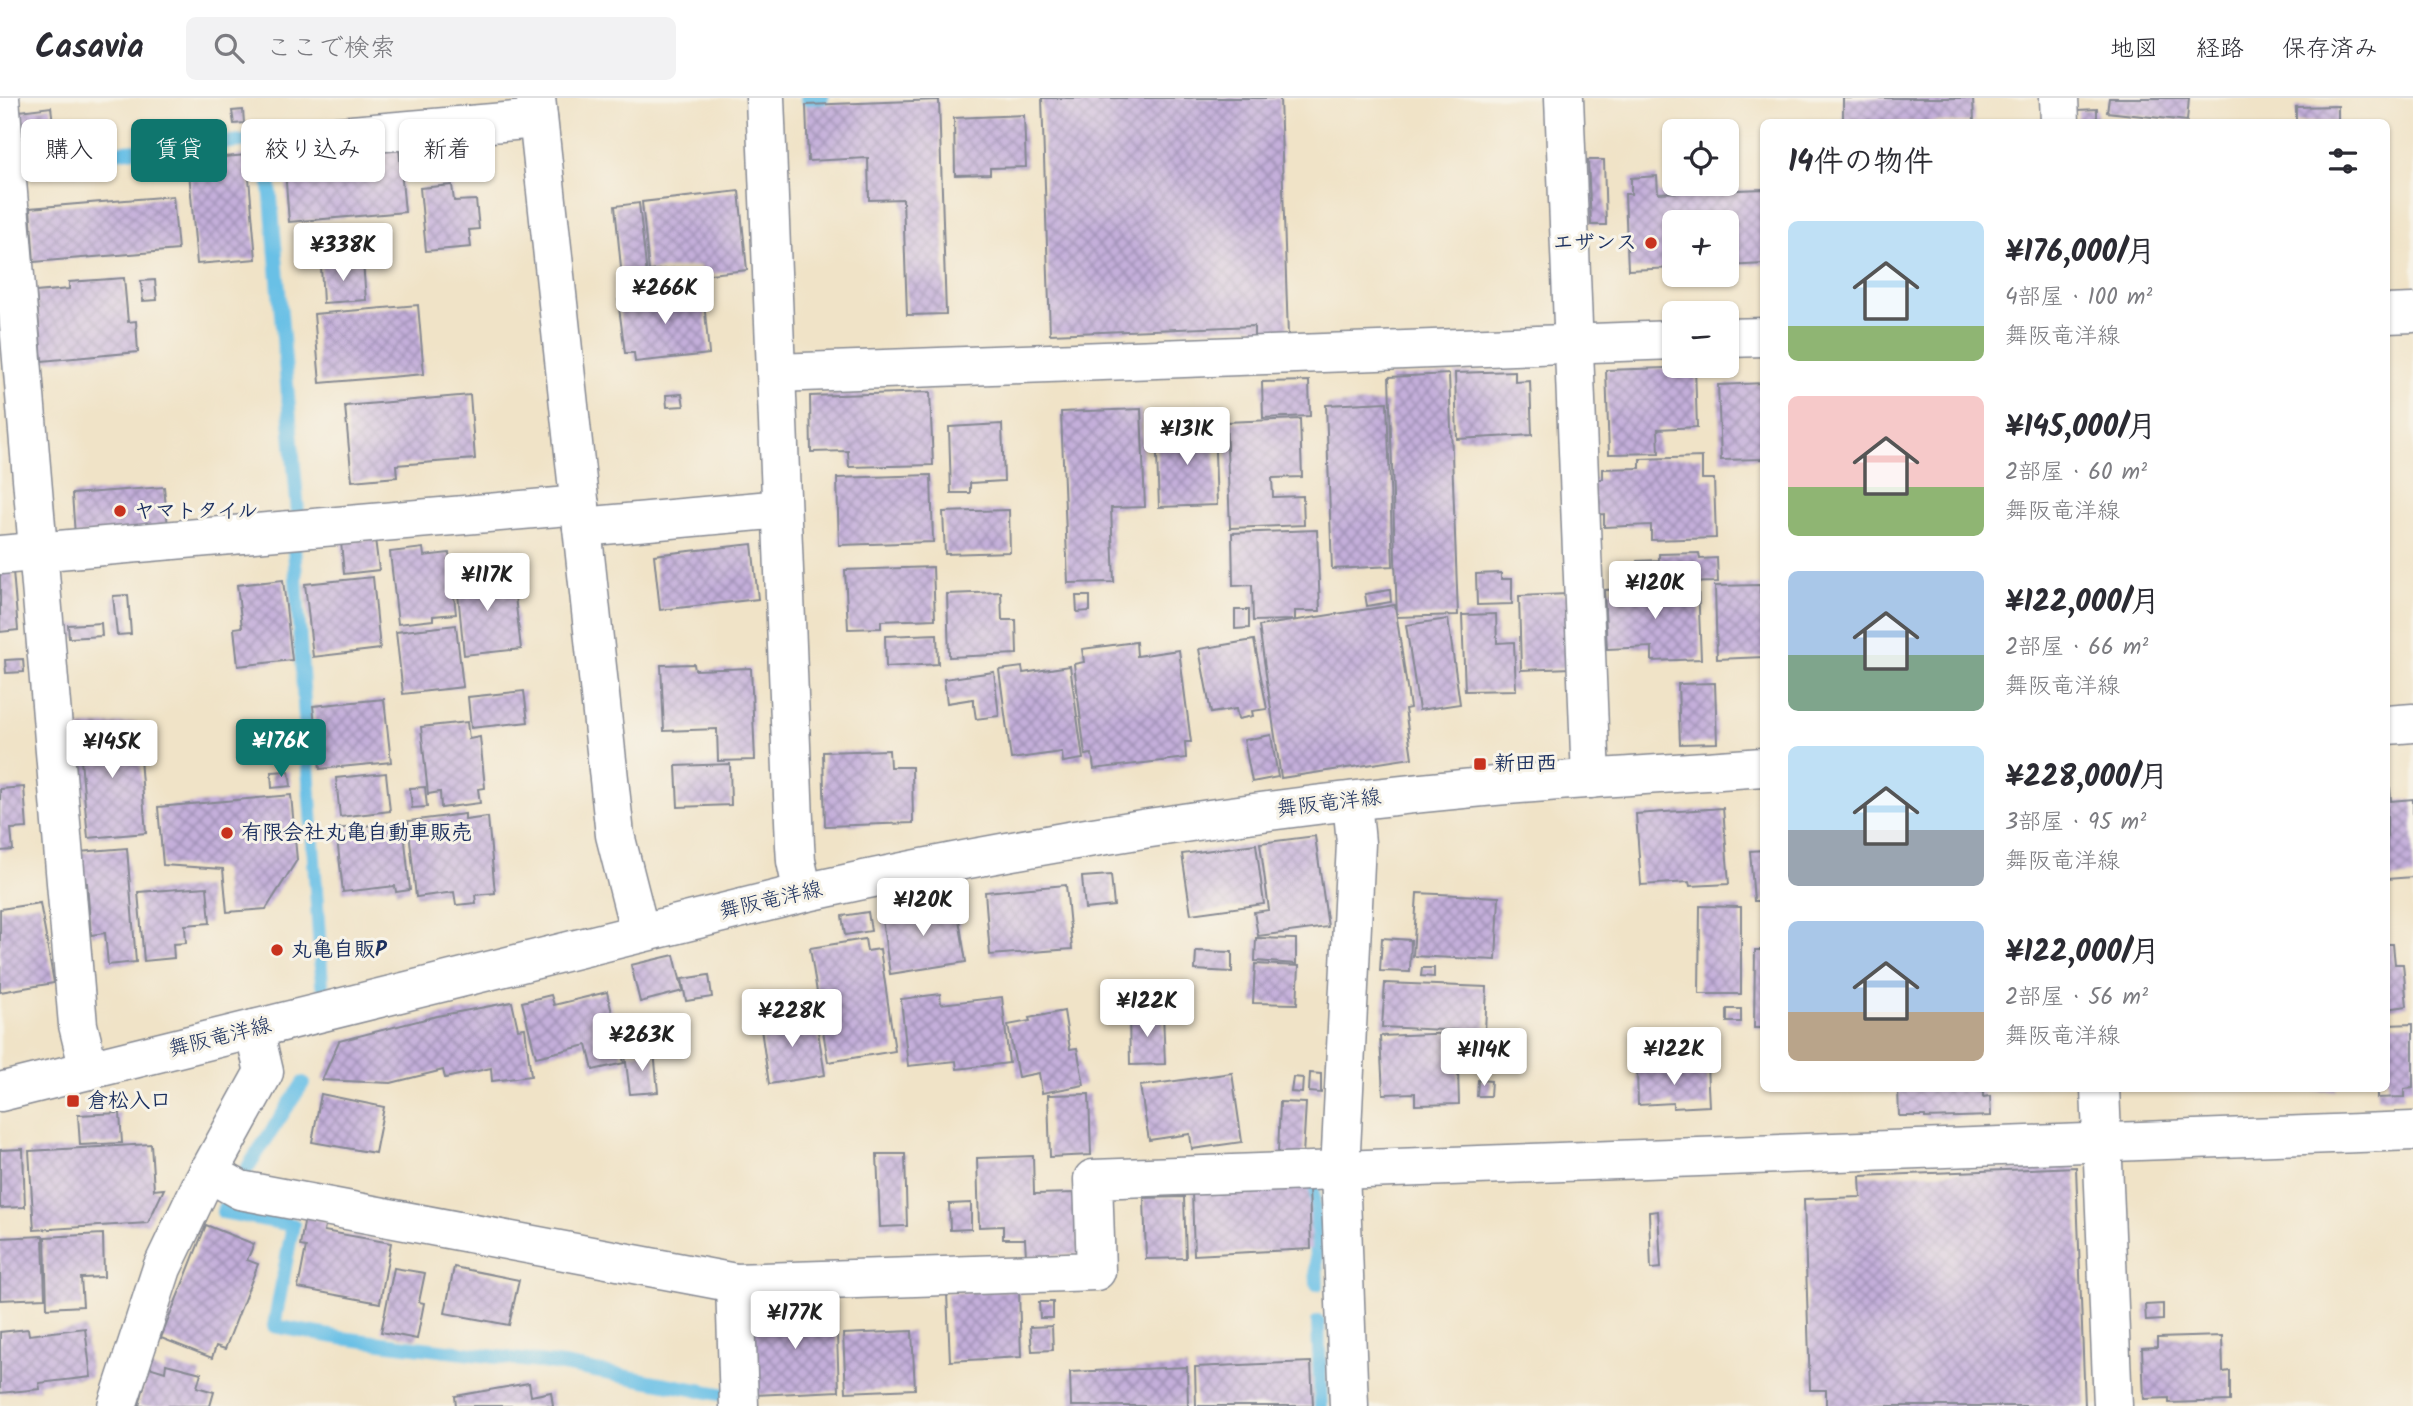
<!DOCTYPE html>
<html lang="ja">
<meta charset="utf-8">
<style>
:root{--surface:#fff;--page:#f2f2f3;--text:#2b2b33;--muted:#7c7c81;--line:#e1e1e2;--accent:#0f766e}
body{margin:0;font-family:Kalam,"Klee One",sans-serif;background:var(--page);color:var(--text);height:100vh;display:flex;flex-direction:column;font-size:26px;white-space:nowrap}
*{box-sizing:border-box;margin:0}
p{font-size:23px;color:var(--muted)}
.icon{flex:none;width:38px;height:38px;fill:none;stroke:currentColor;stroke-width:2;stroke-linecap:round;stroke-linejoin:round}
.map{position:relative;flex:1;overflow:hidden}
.side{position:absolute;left:1760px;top:21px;width:630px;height:973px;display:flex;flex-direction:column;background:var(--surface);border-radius:10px;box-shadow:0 2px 5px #0004}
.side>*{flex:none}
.guide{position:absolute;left:21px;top:21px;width:665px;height:63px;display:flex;gap:14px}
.buttons{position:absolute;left:1662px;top:21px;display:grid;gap:14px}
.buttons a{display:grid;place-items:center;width:77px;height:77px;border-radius:10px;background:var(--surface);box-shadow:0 2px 5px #0004;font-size:35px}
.price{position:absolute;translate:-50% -60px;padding:0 16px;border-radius:7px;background:#fff;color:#222;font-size:23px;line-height:46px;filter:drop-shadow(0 2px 4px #0008)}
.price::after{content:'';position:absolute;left:50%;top:42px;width:21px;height:16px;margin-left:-10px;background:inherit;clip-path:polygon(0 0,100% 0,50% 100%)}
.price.current{background:var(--accent);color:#fff}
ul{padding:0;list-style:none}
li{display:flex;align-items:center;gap:21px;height:175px;padding:0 28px}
li span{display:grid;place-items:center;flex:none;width:196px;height:140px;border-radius:10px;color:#555}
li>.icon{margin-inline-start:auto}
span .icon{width:84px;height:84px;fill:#fffc;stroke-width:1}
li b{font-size:30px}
h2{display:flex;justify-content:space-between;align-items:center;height:84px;padding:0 28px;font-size:30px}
.chip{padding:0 24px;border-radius:10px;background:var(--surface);box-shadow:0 2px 5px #0004;font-size:24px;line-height:63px}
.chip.current{background:var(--accent);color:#fff}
header{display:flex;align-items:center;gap:42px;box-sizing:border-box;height:98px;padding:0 35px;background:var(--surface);border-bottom:2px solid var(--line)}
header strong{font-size:33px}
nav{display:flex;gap:38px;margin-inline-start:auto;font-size:24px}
.search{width:490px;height:63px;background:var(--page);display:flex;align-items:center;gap:18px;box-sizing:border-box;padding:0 24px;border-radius:10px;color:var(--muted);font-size:26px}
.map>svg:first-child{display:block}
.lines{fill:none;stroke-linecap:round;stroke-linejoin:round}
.stream{stroke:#69c0e6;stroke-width:14}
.building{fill:url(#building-cross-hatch)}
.minor-casing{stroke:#868992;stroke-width:41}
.tertiary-casing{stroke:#868992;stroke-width:41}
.secondary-casing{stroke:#868992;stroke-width:41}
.minor{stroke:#fff;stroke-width:38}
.tertiary{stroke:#fff;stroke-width:38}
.secondary{stroke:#fff;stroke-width:38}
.poi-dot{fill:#c8321e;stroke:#f7f3e8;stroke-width:2.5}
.labels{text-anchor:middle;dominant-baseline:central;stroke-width:6;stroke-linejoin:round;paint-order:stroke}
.poi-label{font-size:21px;font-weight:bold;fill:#1b2f5e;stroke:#f7f3e8;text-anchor:start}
.street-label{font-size:21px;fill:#1b2f5e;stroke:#f7f3e8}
</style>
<header>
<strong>Casavia</strong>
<div class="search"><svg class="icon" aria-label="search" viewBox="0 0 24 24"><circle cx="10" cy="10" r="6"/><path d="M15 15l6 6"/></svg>ここで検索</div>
<nav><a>地図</a><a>経路</a><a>保存済み</a></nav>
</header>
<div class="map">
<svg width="2413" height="1308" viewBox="0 0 2413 1308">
<defs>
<pattern id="building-cross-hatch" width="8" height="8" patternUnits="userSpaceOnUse" patternTransform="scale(1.75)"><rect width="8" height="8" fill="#c4afda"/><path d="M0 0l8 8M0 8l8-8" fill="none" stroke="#9e8fb4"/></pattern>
</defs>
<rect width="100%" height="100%" fill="#f7f3e8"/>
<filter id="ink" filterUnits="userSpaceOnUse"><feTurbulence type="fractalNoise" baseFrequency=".0143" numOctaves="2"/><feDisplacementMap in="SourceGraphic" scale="14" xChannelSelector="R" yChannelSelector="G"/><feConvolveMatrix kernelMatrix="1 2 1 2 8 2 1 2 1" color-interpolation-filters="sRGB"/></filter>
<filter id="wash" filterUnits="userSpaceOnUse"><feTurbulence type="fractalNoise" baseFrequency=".00686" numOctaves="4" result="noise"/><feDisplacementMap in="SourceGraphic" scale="28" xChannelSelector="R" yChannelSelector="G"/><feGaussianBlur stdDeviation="1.57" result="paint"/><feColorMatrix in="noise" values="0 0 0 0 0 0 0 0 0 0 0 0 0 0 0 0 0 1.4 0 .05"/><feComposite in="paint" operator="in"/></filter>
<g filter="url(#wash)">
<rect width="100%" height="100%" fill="#f0e3c7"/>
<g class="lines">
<g class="stream">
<polyline points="807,1 822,0"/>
<polyline points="19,62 266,41 298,415"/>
<polyline points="294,449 322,886"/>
<polyline points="246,1072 303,985"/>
<polyline points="1313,1091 1317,1186"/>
<polyline points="224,1110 223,1114 293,1127 274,1228 341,1240 563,1267 725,1297"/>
<polyline points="1318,1224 1321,1308"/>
</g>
</g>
<g id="blocks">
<g class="building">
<polygon points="1042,0 1280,0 1288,238 1254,240 1254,228 1050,236"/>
<polygon points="1843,0 1973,0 1974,24 1843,24"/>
<polygon points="2109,0 2189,0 2187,23 2107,14"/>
<polygon points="939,2 946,216 907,217 903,101 869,102 868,60 808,63 806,7"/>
<polygon points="2338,8 2338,24 2296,24 2296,9"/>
<polygon points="51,9 55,41 23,45 19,13"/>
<polygon points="2097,11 2097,24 2078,24 2078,12"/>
<polygon points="243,12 244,25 234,26 232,13"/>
<polygon points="1024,17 1026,69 990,70 990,76 955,77 954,20"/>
<polygon points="399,50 405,114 289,124 284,59"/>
<polygon points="247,57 256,161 197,166 188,62"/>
<polygon points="1588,62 1604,62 1606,127 1591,127"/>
<polygon points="107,63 108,73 72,76 72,66"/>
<polygon points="1657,78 1658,95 1764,91 1764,166 1727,168 1727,124 1675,124 1675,170 1628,172 1625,96 1631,96 1631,80"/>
<polygon points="452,87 454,103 476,102 479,131 469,132 471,149 426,153 420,90"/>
<polygon points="739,93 747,172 701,177 700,168 649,173 642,104"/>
<polygon points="173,98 178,152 34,164 30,110"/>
<polygon points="639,105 648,187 623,190 615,108"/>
<polygon points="363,164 366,202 323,205 321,168"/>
<polygon points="124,180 128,224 136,223 138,254 42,263 36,194 69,191 69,184"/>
<polygon points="155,182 157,202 143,203 141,183"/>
<polygon points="703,193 709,256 635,264 634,255 625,255 618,202"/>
<polygon points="418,207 424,276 320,285 314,216"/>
<polygon points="1695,269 1697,329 1658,331 1659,355 1609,356 1606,272"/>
<polygon points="1515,273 1515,284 1530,283 1532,337 1457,341 1455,275"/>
<polygon points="1449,276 1458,517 1397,519 1389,279"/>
<polygon points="1309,283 1310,318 1263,320 1262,284"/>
<polygon points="1764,285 1764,361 1721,362 1718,287"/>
<polygon points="930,294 933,367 849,369 848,353 811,354 810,298"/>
<polygon points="682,296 684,308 667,309 666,297"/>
<polygon points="470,297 475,361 396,367 397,379 352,383 345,308"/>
<polygon points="1387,304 1393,468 1332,471 1326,307"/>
<polygon points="1141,311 1145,409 1111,410 1114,484 1068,485 1061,314"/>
<polygon points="1300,321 1302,379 1272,380 1273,399 1303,398 1304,427 1230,430 1226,324"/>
<polygon points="1002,326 1004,383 970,385 970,395 951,395 949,329"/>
<polygon points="1214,329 1217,407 1159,409 1156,332"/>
<polygon points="1702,359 1702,381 1714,381 1716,440 1651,442 1651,427 1604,429 1604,416 1593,417 1592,381 1603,381 1603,371 1640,370 1640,361"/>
<polygon points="931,377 933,444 839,447 837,380"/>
<polygon points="164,389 168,429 75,437 72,396"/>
<polygon points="1009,412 1010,454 945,456 943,414"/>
<polygon points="1317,432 1320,513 1295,513 1295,522 1253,523 1252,487 1233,488 1232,435"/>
<polygon points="375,441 379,472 344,476 341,444"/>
<polygon points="752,446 758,501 660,512 654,457"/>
<polygon points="423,450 424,458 449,455 456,516 433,518 433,522 398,526 390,454"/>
<polygon points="1699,455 1700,461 1717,460 1718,484 1638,486 1637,463 1659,462 1659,456"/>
<polygon points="933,469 935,521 881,523 881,530 848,531 845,472"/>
<polygon points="493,471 494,484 513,481 521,551 464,557 456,475"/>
<polygon points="13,473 18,532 0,534 0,474"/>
<polygon points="1501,475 1501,481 1512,481 1512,506 1477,507 1476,476"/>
<polygon points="373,479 380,551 313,559 305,486"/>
<polygon points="283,482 292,562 238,568 234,530 242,529 237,487"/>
<polygon points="1760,487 1760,494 1764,494 1764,559 1717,561 1715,488"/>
<polygon points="1698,488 1701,561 1652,563 1652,549 1607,551 1604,492"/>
<polygon points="1390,492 1391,504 1367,508 1365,496"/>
<polygon points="1001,494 1002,522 1016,522 1017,556 949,559 947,496"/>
<polygon points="1568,496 1571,570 1521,572 1519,498"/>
<polygon points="128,497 131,536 117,537 113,498"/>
<polygon points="1076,498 1090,498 1090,513 1077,514"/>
<polygon points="1395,507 1410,610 1405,611 1412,660 1281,680 1259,528"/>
<polygon points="1235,512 1249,512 1249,530 1235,531"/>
<polygon points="1496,516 1497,545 1514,544 1516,592 1465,593 1462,517"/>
<polygon points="1448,521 1460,606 1419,612 1406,527"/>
<polygon points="101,525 102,538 69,540 68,527"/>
<polygon points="456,527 463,589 403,596 396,534"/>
<polygon points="937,536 938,566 886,569 885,538"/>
<polygon points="1254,542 1267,611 1252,613 1253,618 1238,621 1236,611 1211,615 1199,551"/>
<polygon points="1136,544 1137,558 1179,552 1191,644 1185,644 1186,660 1094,671 1092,656 1085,657 1074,566 1084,564 1082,551"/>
<polygon points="23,561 24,574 6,575 5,562"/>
<polygon points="694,566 695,572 751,570 755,662 718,663 717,631 664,633 661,567"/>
<polygon points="1070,568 1083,661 1063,664 1062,654 1011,661 999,572 1022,569 1023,575"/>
<polygon points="994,574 999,618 976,621 973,601 947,605 944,581"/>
<polygon points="1715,585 1717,645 1680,646 1678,586"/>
<polygon points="524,593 528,624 471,630 468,599"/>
<polygon points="384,601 391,664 320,671 313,608"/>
<polygon points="137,624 146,735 88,740 78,629"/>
<polygon points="467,624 469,641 480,639 485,690 478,691 480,705 441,710 440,694 428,696 421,629"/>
<polygon points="1271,637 1278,679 1252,684 1244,642"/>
<polygon points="889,652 890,669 912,669 913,725 825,728 823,654"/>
<polygon points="730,666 731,707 678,709 676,668"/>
<polygon points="289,673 291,688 272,690 271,674"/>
<polygon points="386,675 390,713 340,719 336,680"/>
<polygon points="24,689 27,730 11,731 13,752 0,753 0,691"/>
<polygon points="425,689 427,709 412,710 410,690"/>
<polygon points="2390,690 2391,703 2413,701 2413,779 2387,781 2387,691"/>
<polygon points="291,697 297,762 266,811 227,814 223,771 163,767 158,709"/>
<polygon points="1723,710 1729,786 1690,788 1689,784 1641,787 1636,716"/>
<polygon points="465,716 465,722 488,719 495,795 475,797 476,805 456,807 454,794 416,799 408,723"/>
<polygon points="403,724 410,792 396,794 395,788 343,794 336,731"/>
<polygon points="1315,738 1328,829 1258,838 1254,814 1269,812 1260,745"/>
<polygon points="1256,746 1264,806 1191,816 1182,756"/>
<polygon points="127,750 136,864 108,867 105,835 91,837 87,785 82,785 79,754"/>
<polygon points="1764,752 1764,803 1754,803 1750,753"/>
<polygon points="1111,777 1114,808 1085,811 1082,779"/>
<polygon points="1066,787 1072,851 990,857 985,794"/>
<polygon points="207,789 210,825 185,827 186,845 173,846 174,860 144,863 138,794"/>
<polygon points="1417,795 1499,799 1496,862 1413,858"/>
<polygon points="956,803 966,864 890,876 881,815"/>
<polygon points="40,805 54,885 0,894 0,811"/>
<polygon points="1700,808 1741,809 1741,896 1699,896"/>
<polygon points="868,814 871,833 845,837 842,818"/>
<polygon points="1256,840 1296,841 1296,866 1255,863"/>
<polygon points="1382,840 1411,842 1410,874 1380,873"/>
<polygon points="865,841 867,853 880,851 895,953 828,964 810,850"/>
<polygon points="2387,846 2393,846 2395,866 2403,866 2407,908 2387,911"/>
<polygon points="1755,852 1764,852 1764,930 1754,930"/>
<polygon points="1196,853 1232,854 1232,874 1195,872"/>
<polygon points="674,857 683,893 640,904 631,867"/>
<polygon points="1255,866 1299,868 1297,906 1253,905"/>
<polygon points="1422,870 1434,870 1434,879 1421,878"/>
<polygon points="709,877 712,899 686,903 682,881"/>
<polygon points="1385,885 1487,889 1485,934 1382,929"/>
<polygon points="607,894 624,965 593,972 587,947 536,959 522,904 551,897 554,907"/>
<polygon points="940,896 941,906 1002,899 1009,965 957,971 956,963 908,968 901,901"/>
<polygon points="512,904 518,931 525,930 531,978 492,983 491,970 445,980 443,972 391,985 322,982 339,943 437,918"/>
<rect x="1727" y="911" width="14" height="13"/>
<polygon points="1064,913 1070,951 1077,950 1084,987 1042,995 1039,975 1018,979 1008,927 1030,923 1029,920"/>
<polygon points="815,915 825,977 769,986 760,924"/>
<polygon points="1163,915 1165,966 1130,967 1129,916"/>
<polygon points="2413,926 2413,990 2404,991 2404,999 2377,1000 2377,990 2387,990 2387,927"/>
<polygon points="1457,935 1459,1006 1415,1007 1415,995 1383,996 1380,938"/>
<polygon points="654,953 658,994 630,996 625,957"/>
<polygon points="1707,968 1709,1008 1673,1010 1673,1005 1638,1007 1637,971"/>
<polygon points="1232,975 1242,1044 1192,1051 1190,1036 1149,1042 1140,988"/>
<polygon points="1310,975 1321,976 1321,995 1309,994"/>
<polygon points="1293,979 1303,980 1302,995 1291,994"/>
<polygon points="1478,982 1491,983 1490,998 1477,998"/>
<polygon points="1898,990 1983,990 1983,999 1990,998 1991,1018 1925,1020 1925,1018 1899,1018"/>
<rect x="2313" y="990" width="22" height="3"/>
<polygon points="321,996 384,1009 375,1055 312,1044"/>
<polygon points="1089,996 1091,1057 1050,1059 1048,997"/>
<polygon points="1280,1004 1306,1005 1303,1057 1278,1056"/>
<polygon points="120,1015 122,1045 80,1047 78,1017"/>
<polygon points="151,1046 154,1092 164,1091 148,1125 34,1132 29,1053"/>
<polygon points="23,1051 25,1109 0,1110 0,1052"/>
<polygon points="877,1056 905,1056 907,1128 880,1129"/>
<polygon points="1033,1058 1034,1096 1077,1095 1078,1156 1026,1158 1025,1141 1003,1141 1003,1128 979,1129 977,1060"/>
<polygon points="2076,1069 2085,1308 1826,1308 1826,1292 1810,1292 1804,1101 1861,1099 1860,1078"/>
<polygon points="1309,1087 1311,1151 1194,1157 1192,1093"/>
<polygon points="1184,1099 1186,1160 1146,1161 1144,1100"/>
<polygon points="971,1105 971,1131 950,1132 949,1106"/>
<polygon points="1658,1113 1661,1170 1651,1171 1649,1114"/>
<polygon points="305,1119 326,1123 324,1133 391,1145 380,1205 298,1190 306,1149 300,1148"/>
<polygon points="206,1127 254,1146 247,1162 258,1166 225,1251 216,1248 212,1260 161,1240"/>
<polygon points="103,1136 104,1179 81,1180 83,1208 47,1210 45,1139"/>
<polygon points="43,1138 45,1200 0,1202 0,1140"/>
<polygon points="454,1169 519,1182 509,1227 445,1215"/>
<polygon points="394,1170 425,1175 419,1204 424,1205 417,1241 381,1234"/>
<polygon points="1019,1192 1021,1259 950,1263 947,1195"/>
<polygon points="1039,1204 1053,1204 1053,1220 1040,1220"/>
<polygon points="2163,1206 2163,1222 2146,1223 2145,1207"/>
<polygon points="836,1209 839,1293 754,1297 751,1213"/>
<polygon points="1052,1228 1053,1252 1032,1253 1030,1229"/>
<polygon points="85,1230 91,1279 39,1285 40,1291 0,1295 0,1234 28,1231 29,1237"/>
<polygon points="912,1233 915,1291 846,1294 843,1236"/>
<polygon points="2222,1238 2223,1274 2230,1273 2230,1303 2169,1305 2169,1300 2144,1301 2142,1250 2157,1249 2157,1240"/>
<polygon points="1311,1264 1313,1308 1196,1308 1195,1269"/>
<polygon points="166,1266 201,1275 197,1289 214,1294 210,1308 139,1308 149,1269 165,1274"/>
<polygon points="1187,1269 1188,1308 1071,1308 1070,1274"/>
<polygon points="529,1285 531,1298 551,1294 553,1308 456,1308 455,1298"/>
</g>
</g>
</g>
<g filter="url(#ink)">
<use href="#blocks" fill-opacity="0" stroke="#868992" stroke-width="2"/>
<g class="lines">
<g class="minor-casing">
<g id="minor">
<polyline points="0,0 78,927 89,972"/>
<polyline points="765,0 795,747 796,763 803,795"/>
<polyline points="1564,0 1591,681"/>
<polyline points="2059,0 2060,24"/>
<polyline points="292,42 538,21"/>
<polyline points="2387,216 2413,215"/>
<polyline points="1727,240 1764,239"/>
<polyline points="776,275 1675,242"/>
<polyline points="582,429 781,411"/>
<polyline points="0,457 580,407"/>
<polyline points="2100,990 2113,1308"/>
<polyline points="208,1074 240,1092 735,1185 1096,1173 1093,1081 2413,1033"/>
<polyline points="735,1185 739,1308"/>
</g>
</g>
<g class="tertiary-casing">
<g id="tertiary">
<polyline points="536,0 615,737 640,835"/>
<polyline points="117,1308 162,1170 200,1090 264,974 254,931"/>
<polyline points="1349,1308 1340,1073 1356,745 1352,703"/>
</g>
</g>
<g class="secondary-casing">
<g id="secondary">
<polyline points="2387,627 2413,625"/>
<path d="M0,994l803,-199c221,-49 445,-84 670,-105 97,-9 194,-14 291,-21"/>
</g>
</g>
<use href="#minor" class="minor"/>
<use href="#tertiary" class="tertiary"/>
<use href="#secondary" class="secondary"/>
</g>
</g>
<g class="poi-dot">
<circle cx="1651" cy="145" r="7"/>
<circle cx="120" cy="413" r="7"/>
<rect x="1473" y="659" width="14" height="14" rx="3.5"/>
<circle cx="227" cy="735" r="7"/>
<circle cx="277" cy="852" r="7"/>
<rect x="66" y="996" width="14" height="14" rx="3.5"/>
</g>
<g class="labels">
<g class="poi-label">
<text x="1637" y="145" text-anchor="end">エザンス</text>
<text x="134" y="413">ヤマトタイル</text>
<text x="1494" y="666">新田西</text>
<text x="241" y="735">有限会社丸亀自動車販売</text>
<text x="291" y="852">丸亀自販P</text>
<text x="87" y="1003">倉松入口</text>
</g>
<g class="street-label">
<text transform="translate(1329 706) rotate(-7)">舞阪竜洋線</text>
<text transform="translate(771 803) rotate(-13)">舞阪竜洋線</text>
<text transform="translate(220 940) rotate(-14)">舞阪竜洋線</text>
</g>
</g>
</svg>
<div class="buttons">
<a><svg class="icon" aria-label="locate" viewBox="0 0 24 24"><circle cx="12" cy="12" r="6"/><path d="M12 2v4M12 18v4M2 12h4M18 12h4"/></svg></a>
<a>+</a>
<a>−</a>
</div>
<b class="price" style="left:343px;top:185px">¥338K</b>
<b class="price" style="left:665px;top:228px">¥266K</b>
<b class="price" style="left:1187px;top:369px">¥131K</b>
<b class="price" style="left:487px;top:515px">¥117K</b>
<b class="price" style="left:1655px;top:523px">¥120K</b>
<b class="price current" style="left:281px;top:681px">¥176K</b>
<b class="price" style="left:112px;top:682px">¥145K</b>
<b class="price" style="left:923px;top:840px">¥120K</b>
<b class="price" style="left:1147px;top:941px">¥122K</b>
<b class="price" style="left:792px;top:951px">¥228K</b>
<b class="price" style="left:642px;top:975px">¥263K</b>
<b class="price" style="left:1674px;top:989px">¥122K</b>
<b class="price" style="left:1484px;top:990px">¥114K</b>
<b class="price" style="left:795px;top:1253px">¥177K</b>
<div class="guide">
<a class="chip">購入</a>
<a class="chip current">賃貸</a>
<a class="chip">絞り込み</a>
<a class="chip">新着</a>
</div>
<section class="side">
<h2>14件の物件<svg class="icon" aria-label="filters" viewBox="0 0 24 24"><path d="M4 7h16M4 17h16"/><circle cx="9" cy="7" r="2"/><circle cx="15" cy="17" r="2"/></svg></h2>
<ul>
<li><span style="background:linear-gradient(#bfe0f5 75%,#8fb573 0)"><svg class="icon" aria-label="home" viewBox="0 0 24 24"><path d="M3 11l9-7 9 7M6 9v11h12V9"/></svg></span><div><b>¥176,000/月</b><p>4部屋 · 100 m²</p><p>舞阪竜洋線</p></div></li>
<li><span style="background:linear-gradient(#f6c9c9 65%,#8fb573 0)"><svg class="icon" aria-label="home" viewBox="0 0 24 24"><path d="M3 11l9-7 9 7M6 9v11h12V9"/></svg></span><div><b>¥145,000/月</b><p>2部屋 · 60 m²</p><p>舞阪竜洋線</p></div></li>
<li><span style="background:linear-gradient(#a9c7e8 60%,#7fa58c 0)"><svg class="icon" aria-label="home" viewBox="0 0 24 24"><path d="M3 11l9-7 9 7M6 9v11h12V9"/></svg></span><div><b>¥122,000/月</b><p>2部屋 · 66 m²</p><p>舞阪竜洋線</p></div></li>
<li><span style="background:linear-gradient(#bfe0f5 60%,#9aa5b1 0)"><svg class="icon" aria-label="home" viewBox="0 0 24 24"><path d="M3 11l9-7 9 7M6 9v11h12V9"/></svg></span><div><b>¥228,000/月</b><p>3部屋 · 95 m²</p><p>舞阪竜洋線</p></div></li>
<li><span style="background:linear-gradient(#a9c7e8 65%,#b9a48a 0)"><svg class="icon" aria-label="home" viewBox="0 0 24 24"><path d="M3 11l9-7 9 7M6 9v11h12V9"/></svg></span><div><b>¥122,000/月</b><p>2部屋 · 56 m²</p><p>舞阪竜洋線</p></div></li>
</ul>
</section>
</div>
